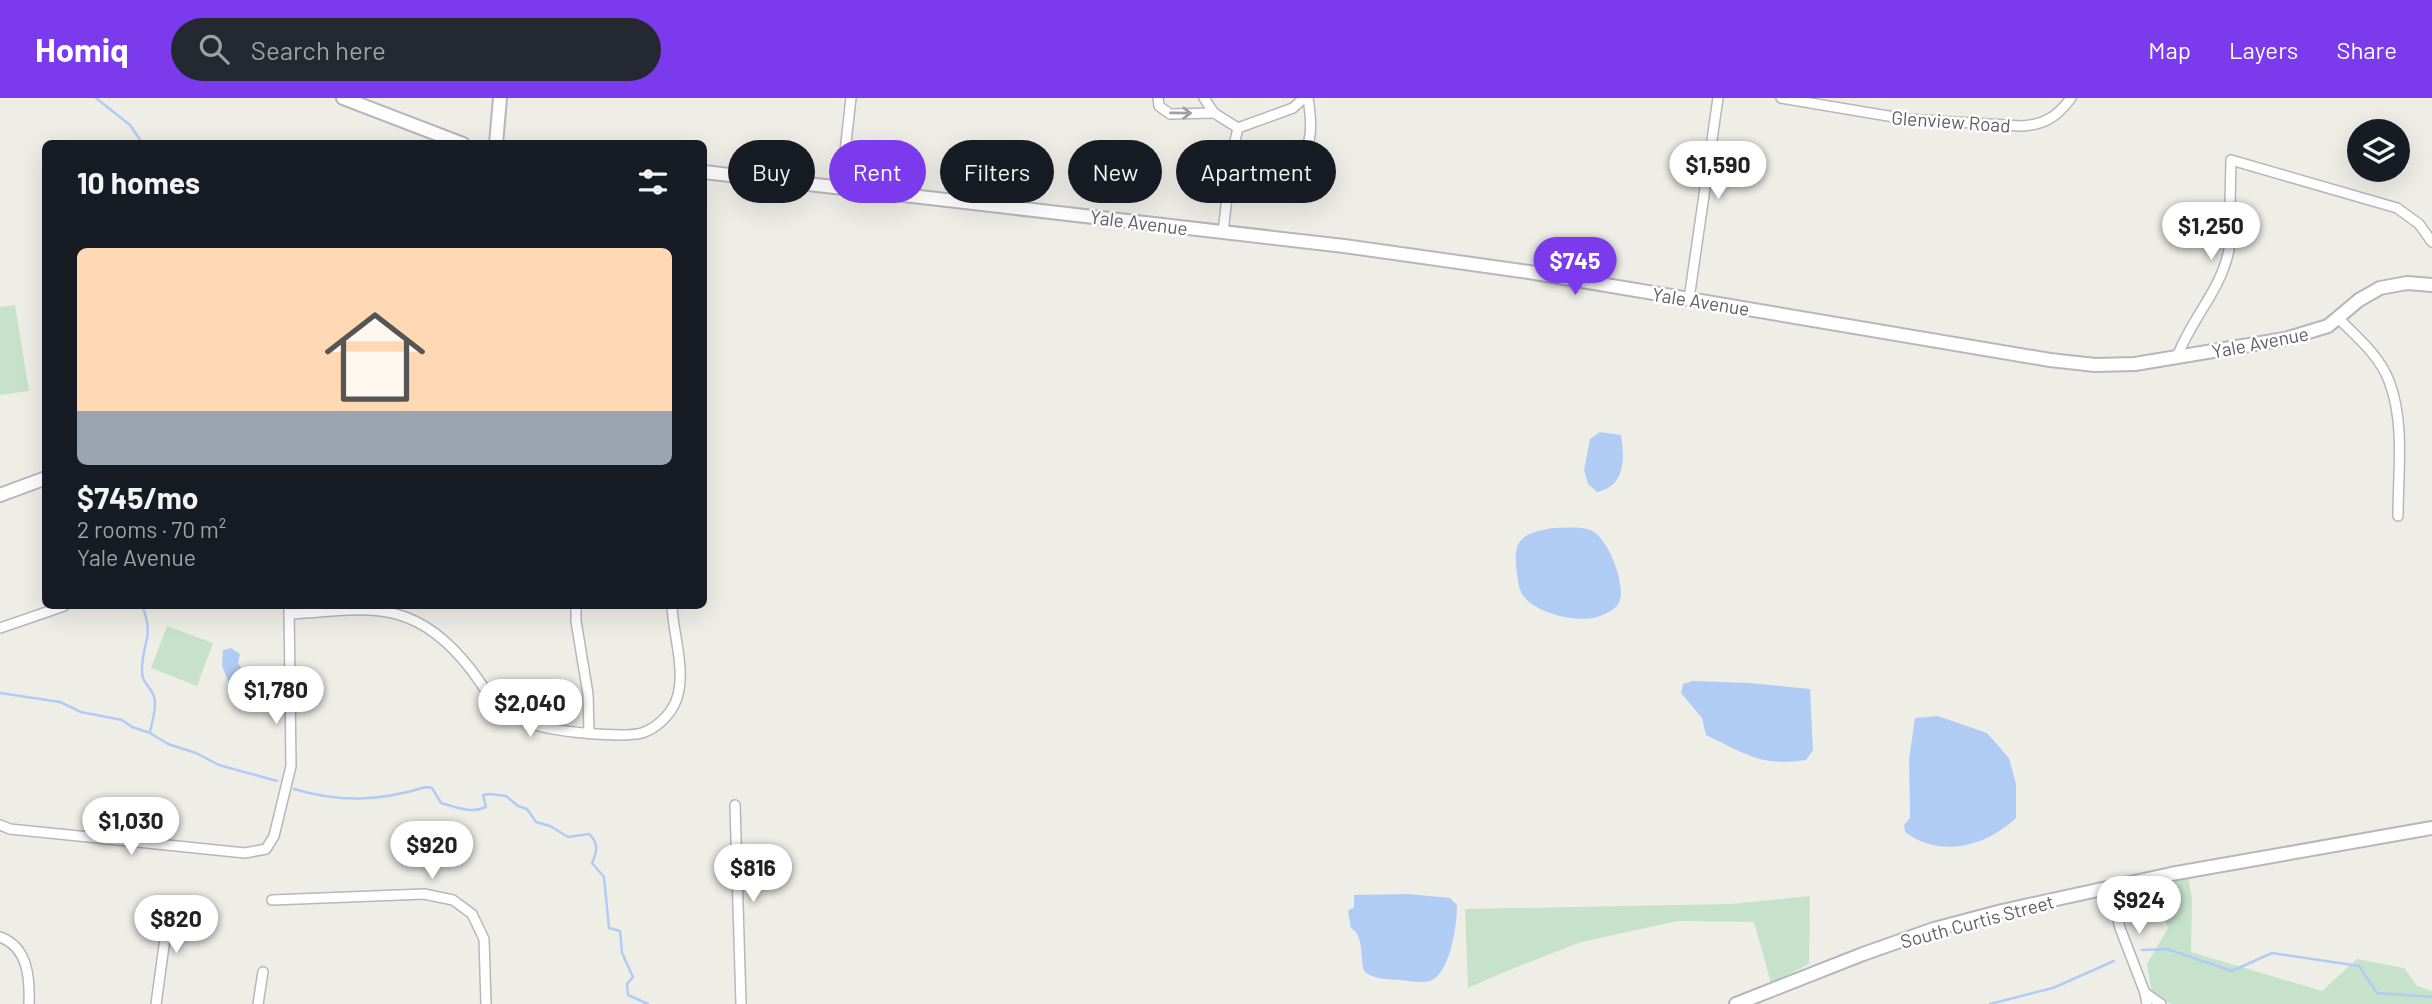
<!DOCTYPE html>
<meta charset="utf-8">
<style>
:root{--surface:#171b24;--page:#242831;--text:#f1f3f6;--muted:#9ea1a6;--line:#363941;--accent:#7c3aed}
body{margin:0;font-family:Barlow,sans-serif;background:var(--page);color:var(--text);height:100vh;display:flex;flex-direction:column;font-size:26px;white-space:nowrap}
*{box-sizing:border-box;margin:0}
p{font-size:23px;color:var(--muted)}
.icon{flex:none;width:38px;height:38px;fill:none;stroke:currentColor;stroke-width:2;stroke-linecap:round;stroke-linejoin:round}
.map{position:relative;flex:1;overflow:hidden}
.details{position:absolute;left:42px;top:42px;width:665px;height:469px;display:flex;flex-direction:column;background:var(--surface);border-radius:10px;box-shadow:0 7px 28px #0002}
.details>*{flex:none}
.guide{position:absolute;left:728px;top:42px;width:665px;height:63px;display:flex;gap:14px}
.controls{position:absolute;left:2347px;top:21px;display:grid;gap:14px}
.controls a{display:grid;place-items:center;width:63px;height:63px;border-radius:50%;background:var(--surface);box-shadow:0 7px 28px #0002;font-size:35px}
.price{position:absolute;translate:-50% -60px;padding:0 16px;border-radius:24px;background:#fff;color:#222;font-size:23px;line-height:46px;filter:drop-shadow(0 2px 4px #0008)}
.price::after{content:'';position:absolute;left:50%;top:42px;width:21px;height:16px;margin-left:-10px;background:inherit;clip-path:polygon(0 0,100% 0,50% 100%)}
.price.current{background:var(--accent);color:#fff}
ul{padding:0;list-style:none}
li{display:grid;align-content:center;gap:14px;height:371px;padding:0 35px}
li+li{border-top:2px solid var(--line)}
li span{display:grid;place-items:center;height:217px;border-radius:10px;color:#555}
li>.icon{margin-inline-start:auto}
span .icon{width:126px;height:126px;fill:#fffc;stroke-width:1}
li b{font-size:30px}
h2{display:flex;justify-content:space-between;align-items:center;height:84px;padding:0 35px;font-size:30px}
.pill{padding:0 24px;border-radius:32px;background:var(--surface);box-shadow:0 7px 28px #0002;font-size:24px;line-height:63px}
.pill.current{background:var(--accent);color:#fff}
header{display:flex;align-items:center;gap:42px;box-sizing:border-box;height:98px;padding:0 35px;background:var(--accent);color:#fff}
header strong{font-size:33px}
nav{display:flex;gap:38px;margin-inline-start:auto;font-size:24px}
.search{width:490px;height:63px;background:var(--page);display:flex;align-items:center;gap:18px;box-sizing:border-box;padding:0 24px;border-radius:38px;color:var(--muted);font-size:26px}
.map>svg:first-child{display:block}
.green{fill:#c7e2cb}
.water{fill:#b1ccf4}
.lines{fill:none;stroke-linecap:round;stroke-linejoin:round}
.stream{stroke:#b1ccf4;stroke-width:2.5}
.street-casing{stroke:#b7b7bb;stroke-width:12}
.secondary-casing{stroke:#b5b7bc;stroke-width:16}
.street{stroke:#fff;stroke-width:9}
.secondary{stroke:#fff;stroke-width:12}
.oneway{stroke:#9ea0a3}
.labels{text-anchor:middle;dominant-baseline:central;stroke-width:5;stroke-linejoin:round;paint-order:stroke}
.street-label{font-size:19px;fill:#5e6065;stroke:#fff}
</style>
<header>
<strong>Homiq</strong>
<div class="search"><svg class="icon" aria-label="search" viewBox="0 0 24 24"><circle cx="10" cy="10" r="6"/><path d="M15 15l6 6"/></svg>Search here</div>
<nav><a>Map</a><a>Layers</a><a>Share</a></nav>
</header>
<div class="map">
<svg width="2432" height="906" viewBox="0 0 2432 906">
<rect width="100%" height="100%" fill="#eeeee7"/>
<g class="green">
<polygon points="15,207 29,293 0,297 0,209"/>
<polygon points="167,528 213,545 197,588 151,570"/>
<polygon points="2188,777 2192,801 2191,854 2322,893 2357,861 2404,870 2417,888 2432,893 2432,906 2171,906 2152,896 2147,866 2168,830 2150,786"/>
<polygon points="1810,798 1809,866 1771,885 1754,824 1678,823 1581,844 1502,875 1468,890 1465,811 1732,806"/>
</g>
<g class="water">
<path d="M1600,334l21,3c4,23 4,52 -24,57l-9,-8 -4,-14 6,-31z"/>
<path d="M1552,430c11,0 27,-2 38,2 18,6 35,53 30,70 -3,9 -12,13 -20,16 -20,8 -61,-2 -75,-18 -6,-6 -7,-17 -8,-25 -5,-34 4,-39 35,-45z"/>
<polygon points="231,550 240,556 238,565 243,573 237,582 228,583 222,568 223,552"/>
<path d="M1693,583l57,2 60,6 3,61 -7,10c-44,7 -61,-6 -100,-25l-4,-17 -21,-25 2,-9z"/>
<path d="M1938,618l49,17 22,25 7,26v34c-30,28 -75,41 -111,14l-1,-7 6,-7 -1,-59 6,-41z"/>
<path d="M1408,796l42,4 7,7c0,19 -6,65 -25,75 -9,4 -23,1 -32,0 -13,-1 -26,0 -36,-9 -4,-13 0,-36 -13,-43l-3,-17 6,-4v-12z"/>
</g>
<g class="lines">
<g class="stream">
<polyline points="96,0 130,27 143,46"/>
<path d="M142,508c13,31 0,36 0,64 0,13 6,14 11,24 5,11 -1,27 -3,38"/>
<polyline points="0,595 60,604 81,614 122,622 132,629 150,635 168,646 196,655 219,667 277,683"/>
<path d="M294,691c47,14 86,12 132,-2l6,1 9,15c15,4 30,11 45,4l-3,-12 6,-1 17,2 12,10 9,3 9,13 14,4 18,11 21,-3c10,9 8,18 3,29l12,14 5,51 11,3 2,22 11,24 -6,7 1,11 20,9"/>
<polyline points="2142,852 2167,851 2232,873 2272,855 2359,868 2377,895 2432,899"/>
<polyline points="1990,906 2053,890 2114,863"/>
</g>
<g class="street-casing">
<g id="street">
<polyline points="1158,0 1159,8 1170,16 1214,15"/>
<polyline points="1204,0 1214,15 1238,30"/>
<path d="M1781,0l125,21 115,7c23,-1 36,-9 50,-28"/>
<path d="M1232,56c13,2 44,9 56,7 29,-4 23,-44 20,-63"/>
<polyline points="841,89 851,0"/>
<polyline points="1223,134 1232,56 1238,30 1293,10 1304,0"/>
<polyline points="1689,201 1718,0"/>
<path d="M2338,220c18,18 42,38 51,63 16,41 9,91 9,135"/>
<path d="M2177,259c14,-38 45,-68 52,-108l2,-89 166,48 22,16 13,18"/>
<polyline points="576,508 576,523 588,596 589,635"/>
<path d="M289,516c34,-1 74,-9 107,0 31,8 57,32 76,57 7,9 14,22 23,29 10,9 24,18 36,23 18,9 92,15 111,10 15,-5 28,-18 34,-32 11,-29 -3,-66 -4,-95"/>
<polyline points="0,530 64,508"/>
<polyline points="735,707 741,906"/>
<polyline points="0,727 10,731 245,755 266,751 274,738 291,668 289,508"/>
<polyline points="2110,789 2120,830 2145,895 2147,906"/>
<polyline points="272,802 424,796 453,802 472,816 484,841 486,906"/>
<path d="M0,839c28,10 30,41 29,67"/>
<polyline points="2145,895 2161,906"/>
<polyline points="156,906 170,804"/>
<polyline points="258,906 263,874"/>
</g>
</g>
<g class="secondary-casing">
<g id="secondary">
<polyline points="343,0 463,46"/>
<polyline points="496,46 500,0"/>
<polyline points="704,74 1344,148 1529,174 2050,262 2095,267 2135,266 2285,241 2328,228 2359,202 2380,190 2407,185 2432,187"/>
<polyline points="0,397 46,380"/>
<polyline points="1736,906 1863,856 1934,831 2002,813 2171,776 2432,730"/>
</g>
</g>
<use href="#street" class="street"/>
<use href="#secondary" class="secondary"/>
</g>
<defs><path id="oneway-shaft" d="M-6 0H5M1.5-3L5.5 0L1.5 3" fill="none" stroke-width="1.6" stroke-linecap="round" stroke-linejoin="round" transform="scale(1.75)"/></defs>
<use class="oneway" href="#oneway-shaft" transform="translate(1181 15) rotate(1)"/>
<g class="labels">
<g class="street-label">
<text transform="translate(1951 23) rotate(4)">Glenview Road</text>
<text transform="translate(1139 124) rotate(7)">Yale Avenue</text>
<text transform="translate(1701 203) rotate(9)">Yale Avenue</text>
<text transform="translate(2260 244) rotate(-11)">Yale Avenue</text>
<text transform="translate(1977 823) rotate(-15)">South Curtis Street</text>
</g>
</g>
</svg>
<div class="controls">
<a><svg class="icon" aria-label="layers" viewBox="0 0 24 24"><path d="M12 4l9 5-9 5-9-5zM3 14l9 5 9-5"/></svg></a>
</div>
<b class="price" style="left:1718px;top:103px">$1,590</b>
<b class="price" style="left:2211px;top:164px">$1,250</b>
<b class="price current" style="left:1575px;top:199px">$745</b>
<b class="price" style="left:276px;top:628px">$1,780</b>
<b class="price" style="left:530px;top:641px">$2,040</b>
<b class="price" style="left:131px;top:759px">$1,030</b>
<b class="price" style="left:432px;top:783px">$920</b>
<b class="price" style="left:753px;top:806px">$816</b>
<b class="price" style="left:2139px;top:838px">$924</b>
<b class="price" style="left:176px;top:857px">$820</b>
<div class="guide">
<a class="pill">Buy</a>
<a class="pill current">Rent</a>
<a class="pill">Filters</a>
<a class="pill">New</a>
<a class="pill">Apartment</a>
</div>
<section class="details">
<h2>10 homes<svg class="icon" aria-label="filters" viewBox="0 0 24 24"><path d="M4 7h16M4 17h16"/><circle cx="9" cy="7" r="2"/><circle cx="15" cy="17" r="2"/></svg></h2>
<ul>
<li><span style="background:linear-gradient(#ffd9b3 75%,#9aa5b1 0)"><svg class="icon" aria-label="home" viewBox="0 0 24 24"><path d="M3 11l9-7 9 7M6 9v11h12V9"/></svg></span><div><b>$745/mo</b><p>2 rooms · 70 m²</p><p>Yale Avenue</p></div></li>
</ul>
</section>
</div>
